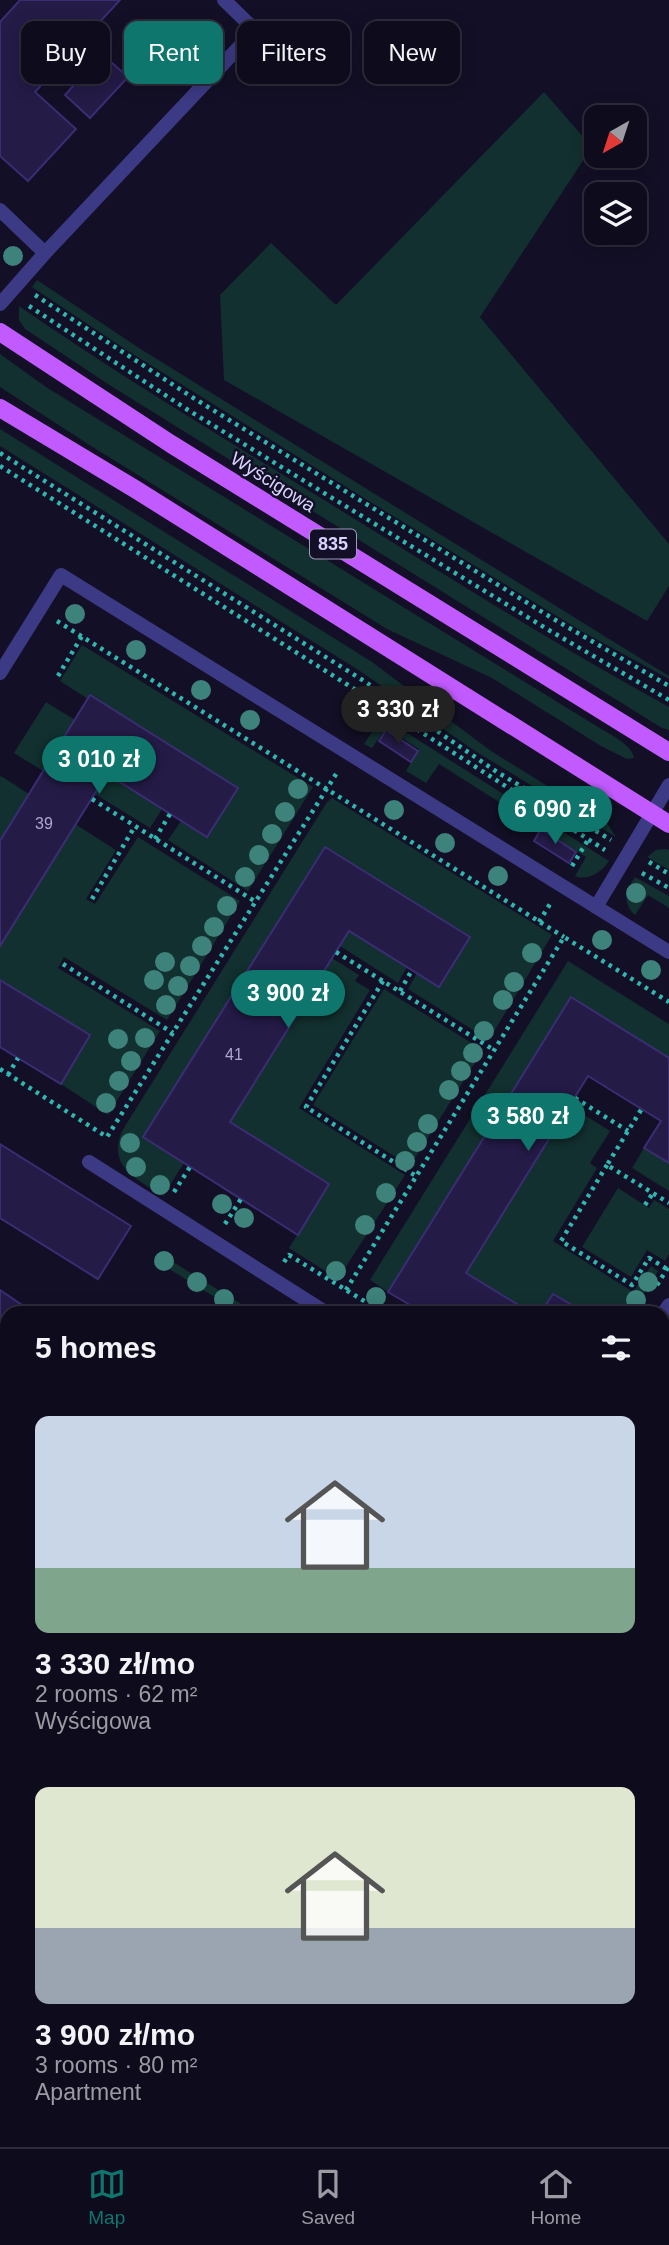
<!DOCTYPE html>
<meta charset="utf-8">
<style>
:root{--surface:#0e0b1c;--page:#171425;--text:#f1f3f6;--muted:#9b9ba3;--line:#2e2b3b;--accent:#0f766e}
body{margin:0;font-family:Arial,sans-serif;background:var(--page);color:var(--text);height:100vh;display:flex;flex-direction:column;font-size:26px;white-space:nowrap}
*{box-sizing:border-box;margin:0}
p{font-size:23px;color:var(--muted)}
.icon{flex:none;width:38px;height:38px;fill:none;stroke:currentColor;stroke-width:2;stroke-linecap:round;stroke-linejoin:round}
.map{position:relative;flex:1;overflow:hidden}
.drawer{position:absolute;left:0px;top:1306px;width:670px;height:842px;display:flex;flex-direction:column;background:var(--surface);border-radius:21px 21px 0 0;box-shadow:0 4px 18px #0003,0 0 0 2px var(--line)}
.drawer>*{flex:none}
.banner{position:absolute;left:21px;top:21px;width:628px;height:63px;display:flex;gap:14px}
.needle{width:46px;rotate:219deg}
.buttons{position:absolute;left:584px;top:105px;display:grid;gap:14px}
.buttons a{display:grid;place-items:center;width:63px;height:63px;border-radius:14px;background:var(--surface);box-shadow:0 4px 18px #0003,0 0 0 2px var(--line);font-size:35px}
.price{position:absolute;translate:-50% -60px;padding:0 16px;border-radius:24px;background:var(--accent);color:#fff;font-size:23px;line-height:46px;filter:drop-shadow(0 2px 4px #0008)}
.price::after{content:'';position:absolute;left:50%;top:42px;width:21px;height:16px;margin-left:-10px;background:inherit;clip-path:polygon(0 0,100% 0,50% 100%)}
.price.active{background:#222;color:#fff}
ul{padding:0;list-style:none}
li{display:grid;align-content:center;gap:14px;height:371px;padding:0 35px}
li span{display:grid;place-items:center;height:217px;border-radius:14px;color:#555}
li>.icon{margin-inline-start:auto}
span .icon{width:126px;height:126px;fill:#fffc;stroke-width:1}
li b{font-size:30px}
h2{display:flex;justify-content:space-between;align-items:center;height:84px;padding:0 35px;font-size:30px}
.chip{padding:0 24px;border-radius:14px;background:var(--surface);box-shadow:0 4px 18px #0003,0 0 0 2px var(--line);font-size:24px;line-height:63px}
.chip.active{background:var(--accent);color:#fff}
.tab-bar{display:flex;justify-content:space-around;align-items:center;height:98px;border-top:2px solid var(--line);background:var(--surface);font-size:19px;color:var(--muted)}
.tab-bar a{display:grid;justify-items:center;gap:4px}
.tab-bar .active{color:var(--accent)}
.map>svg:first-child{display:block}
.green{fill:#12302f}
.building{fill:#241b47;stroke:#3b2d73;stroke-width:2}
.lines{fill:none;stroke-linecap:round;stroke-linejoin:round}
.path{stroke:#2fb8b0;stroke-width:4.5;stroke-dasharray:3.5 5;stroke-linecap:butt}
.service{stroke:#3d3a85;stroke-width:14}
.tertiary{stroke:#3d3a85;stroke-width:18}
.primary{stroke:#c25bff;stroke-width:18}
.tree{fill:#3d827b}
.labels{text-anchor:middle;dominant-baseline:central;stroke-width:5;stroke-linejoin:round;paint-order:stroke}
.number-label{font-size:16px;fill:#aca6d1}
.shield{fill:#130f26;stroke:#9e99be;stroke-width:2}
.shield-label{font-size:18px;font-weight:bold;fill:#d9d4ff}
.street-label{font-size:19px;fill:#d9d4ff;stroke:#130f26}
</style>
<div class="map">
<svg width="669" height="2147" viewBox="0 0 669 2147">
<rect width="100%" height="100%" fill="#130f26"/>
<g class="green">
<polygon points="544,92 592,147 480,317 669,544 669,586 647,621 224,380 220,295 271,243 336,305"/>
<polygon points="37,280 139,348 669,676 669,679 583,632 390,514 128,351 32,287"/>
<path d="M19,306c104,72 211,136 318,202 110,68 219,137 332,199v23l-7,-2 -551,-342 -86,-57 -6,-9z"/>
<path d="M0,354l46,33 63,39 489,301c11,7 34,17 36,31l-7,1 -26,-13 -109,-68 -105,-49 -296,-183 -91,-59z"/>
<polygon points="0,429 372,662 491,751 607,823 616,837 475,751 360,671 0,446"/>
<polygon points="82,645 313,787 248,891 168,840 181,821 207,837 238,788 90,696 88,699 60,681"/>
<polygon points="46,702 75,720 43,771 14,753"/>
<path d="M382,717l227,144c-8,12 -21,20 -34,15l11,-19 -147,-93 -13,19 -20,-12 13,-22 -33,-21 -14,20 -8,-4z"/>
<polygon points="107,774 162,809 150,828 95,794"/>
<polygon points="1,776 29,794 0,841 0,777"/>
<path d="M332,798l220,137 -63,105 -81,-51 9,-16 22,14 30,-50 -144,-90 -181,290 40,26 -21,33c-26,-17 -56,-28 -41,-65l205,-329z"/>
<polygon points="75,824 116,850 86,899 95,904 138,837 240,901 167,1020 64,957 58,968 160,1031 108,1115 61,1084 90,1035 0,980 0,946"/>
<polygon points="665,849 669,850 669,870 647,857 656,850"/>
<path d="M635,877l34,19v12l-21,-13 -13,20c-13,-12 -9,-25 0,-38z"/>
<polygon points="349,931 407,967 398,983 340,946"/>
<polygon points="332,958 359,975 355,981 370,990 299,1108 405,1175 338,1279 289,1248 329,1184 230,1122"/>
<polygon points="568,961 669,1024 669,1058 571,997 388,1292 370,1280"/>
<polygon points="384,989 483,1050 410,1166 313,1105"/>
<polygon points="570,1106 610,1131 590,1163 597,1168 553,1241 633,1292 651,1266 658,1271 632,1312 584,1312 553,1294 541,1312 530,1312 466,1273"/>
<polygon points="644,1148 669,1163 669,1191 632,1168"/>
<polygon points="618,1188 649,1208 654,1200 669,1209 669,1254 665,1261 647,1250 631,1277 582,1247"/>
<polygon points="165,1257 254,1312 239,1312 161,1264"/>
<polygon points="669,1391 669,1504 663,1500 663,1400"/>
<polygon points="85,2140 230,2140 247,2147 82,2147"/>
<polygon points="368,2140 415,2140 412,2147 384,2147"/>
<polygon points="592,2140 622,2140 639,2147 597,2147"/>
</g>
<g class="building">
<polygon points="20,0 120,0 35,92 76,129 28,181 0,156 0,22"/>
<polygon points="102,54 128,77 90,118 65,95"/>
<polygon points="90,695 238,788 207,837 107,774 0,946 0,841"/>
<polygon points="386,730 418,751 411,762 379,741"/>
<polygon points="541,829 576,852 569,863 534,841"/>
<polygon points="325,847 470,937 439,987 349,931 230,1122 329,1184 298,1235 143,1137"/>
<polygon points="0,980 90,1035 61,1084 0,1047"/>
<polygon points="571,997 669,1058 669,1163 644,1148 661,1121 588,1076 466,1273 530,1312 422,1312 388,1292"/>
<polygon points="0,1144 131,1226 98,1279 0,1218"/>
<polygon points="0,1290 25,1307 21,1312 7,1312 5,1336 0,1332"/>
<polygon points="553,1294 584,1312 541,1312"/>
<polygon points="7,1408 7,1443 0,1439 0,1421"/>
<polygon points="0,1595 7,1599 7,1697 0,1691"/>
<polygon points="0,1929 7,1931 7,1991 0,1988"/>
<polygon points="421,2140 520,2140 537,2147 418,2147"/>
</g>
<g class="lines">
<g class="path">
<polyline points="35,295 195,399 552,618 669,686"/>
<polyline points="29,306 188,410 547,629 669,700"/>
<polyline points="0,453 364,681 497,772 611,840"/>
<polyline points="0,466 348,685 605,850"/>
<polyline points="57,621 564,937"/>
<polyline points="58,676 82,636"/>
<polyline points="92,799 256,902"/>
<polyline points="155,839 170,814"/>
<polyline points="649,862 669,874"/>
<polyline points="572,866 588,840"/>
<polyline points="642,873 669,888"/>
<polyline points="92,899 135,826"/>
<polyline points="539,922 550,904"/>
<polyline points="336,952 494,1050"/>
<polyline points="63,964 173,1033"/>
<polyline points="383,981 306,1107 416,1176"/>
<polyline points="400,991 412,970"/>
<polyline points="0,1069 107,1137 338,771"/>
<polyline points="8,1075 18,1058"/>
<polyline points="575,1098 628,1131"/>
<polyline points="641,1110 607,1165 669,1203"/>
<polyline points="607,1165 561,1241 632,1285 649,1258 667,1269"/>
<polyline points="174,1192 190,1167"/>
<polyline points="645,1205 653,1193"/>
<polyline points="225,1224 241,1199"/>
<polyline points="284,1262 289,1255 382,1312"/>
<polyline points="657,1285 669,1266"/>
<polyline points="346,1290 564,937 669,1002"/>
<polyline points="663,1395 669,1385"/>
<polyline points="0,1995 7,1998"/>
<polyline points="0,2025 7,2028"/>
<polyline points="0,2133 7,2136"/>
<polyline points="17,2140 23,2143 29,2140"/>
<polyline points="357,2140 374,2147"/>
</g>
<g class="service">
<polyline points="0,210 45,253 0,304"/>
<polyline points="45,253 255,30 224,0"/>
<polyline points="0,673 61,575 669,952"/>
<polyline points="596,907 669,785"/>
<polyline points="89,1162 325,1312"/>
<polyline points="663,1314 669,1305"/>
<polyline points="663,1532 669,1536"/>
<polyline points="663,1660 669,1651"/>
<polyline points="663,2074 666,2067"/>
</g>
<g class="tertiary">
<polyline points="0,1864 7,1867"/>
<polyline points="663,2134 669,2136"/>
</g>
<g class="primary">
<polyline points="0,332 171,444 669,752"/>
<polyline points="0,408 135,489 669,824"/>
</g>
</g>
<g class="tree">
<circle cx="13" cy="256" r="10"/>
<circle cx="75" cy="614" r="10"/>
<circle cx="136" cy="650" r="10"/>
<circle cx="201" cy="690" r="10"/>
<circle cx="250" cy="720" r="10"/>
<circle cx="298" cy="789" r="10"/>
<circle cx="394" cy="810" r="10"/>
<circle cx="285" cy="812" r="10"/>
<circle cx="272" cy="834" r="10"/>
<circle cx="445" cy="843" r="10"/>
<circle cx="259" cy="855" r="10"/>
<circle cx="498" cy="876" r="10"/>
<circle cx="245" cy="877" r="10"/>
<circle cx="636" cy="893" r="10"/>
<circle cx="227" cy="906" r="10"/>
<circle cx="214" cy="927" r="10"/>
<circle cx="602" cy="940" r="10"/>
<circle cx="202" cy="946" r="10"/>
<circle cx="532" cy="953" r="10"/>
<circle cx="165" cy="962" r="10"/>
<circle cx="190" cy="966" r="10"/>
<circle cx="651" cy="970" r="10"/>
<circle cx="154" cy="980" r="10"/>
<circle cx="514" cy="982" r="10"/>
<circle cx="178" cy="986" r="10"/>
<circle cx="503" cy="1000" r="10"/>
<circle cx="166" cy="1005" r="10"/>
<circle cx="484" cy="1031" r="10"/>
<circle cx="145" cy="1038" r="10"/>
<circle cx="118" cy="1039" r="10"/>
<circle cx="473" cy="1053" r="10"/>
<circle cx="131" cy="1061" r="10"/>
<circle cx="461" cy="1071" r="10"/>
<circle cx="119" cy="1081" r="10"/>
<circle cx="449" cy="1090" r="10"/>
<circle cx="106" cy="1103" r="10"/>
<circle cx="428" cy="1124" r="10"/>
<circle cx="417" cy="1142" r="10"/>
<circle cx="130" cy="1143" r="10"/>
<circle cx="405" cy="1161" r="10"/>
<circle cx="136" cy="1167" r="10"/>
<circle cx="160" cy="1185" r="10"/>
<circle cx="386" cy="1193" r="10"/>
<circle cx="222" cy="1204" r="10"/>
<circle cx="244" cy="1218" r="10"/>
<circle cx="365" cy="1225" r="10"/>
<circle cx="164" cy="1261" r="10"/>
<circle cx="336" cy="1271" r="10"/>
<circle cx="197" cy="1282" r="10"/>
<circle cx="648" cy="1282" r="10"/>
<circle cx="376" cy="1297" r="10"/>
<circle cx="224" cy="1299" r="10"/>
<circle cx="636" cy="1300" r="10"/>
</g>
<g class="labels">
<g class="number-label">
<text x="44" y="823">39</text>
<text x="234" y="1054">41</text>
</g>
<rect class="shield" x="310" y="529.5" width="46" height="29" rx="5"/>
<g class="shield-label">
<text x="333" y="544">835</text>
</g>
<g class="street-label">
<text transform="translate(273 482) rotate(32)">Wyścigowa</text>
</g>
</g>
</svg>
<div class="buttons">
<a><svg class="needle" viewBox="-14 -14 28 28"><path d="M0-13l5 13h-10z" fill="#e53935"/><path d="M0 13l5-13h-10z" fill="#9b9ba3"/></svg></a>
<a><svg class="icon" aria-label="layers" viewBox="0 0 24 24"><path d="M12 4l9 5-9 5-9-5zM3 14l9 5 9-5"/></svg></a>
</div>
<b class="price active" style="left:398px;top:746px">3 330 zł</b>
<b class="price" style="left:99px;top:796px">3 010 zł</b>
<b class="price" style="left:555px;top:846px">6 090 zł</b>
<b class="price" style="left:288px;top:1030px">3 900 zł</b>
<b class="price" style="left:528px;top:1153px">3 580 zł</b>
<div class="banner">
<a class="chip">Buy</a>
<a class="chip active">Rent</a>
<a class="chip">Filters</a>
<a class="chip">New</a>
</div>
<section class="drawer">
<h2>5 homes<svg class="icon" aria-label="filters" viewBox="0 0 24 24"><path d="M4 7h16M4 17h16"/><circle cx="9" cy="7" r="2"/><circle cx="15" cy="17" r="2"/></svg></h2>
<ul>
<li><span style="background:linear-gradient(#c9d6e8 70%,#7fa58c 0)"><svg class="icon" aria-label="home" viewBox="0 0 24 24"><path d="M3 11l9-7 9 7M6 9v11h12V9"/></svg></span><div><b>3 330 zł/mo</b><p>2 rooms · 62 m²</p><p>Wyścigowa</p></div></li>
<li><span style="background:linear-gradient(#dfe7d0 65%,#9aa5b1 0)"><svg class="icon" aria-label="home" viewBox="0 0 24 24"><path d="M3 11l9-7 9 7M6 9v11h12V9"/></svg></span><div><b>3 900 zł/mo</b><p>3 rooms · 80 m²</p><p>Apartment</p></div></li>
</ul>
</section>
</div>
<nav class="tab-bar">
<a class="active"><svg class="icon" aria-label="map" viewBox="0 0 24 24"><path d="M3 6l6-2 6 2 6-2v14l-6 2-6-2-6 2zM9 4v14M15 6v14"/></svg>Map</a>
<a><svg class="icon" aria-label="saved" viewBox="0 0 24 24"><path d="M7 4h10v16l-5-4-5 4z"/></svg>Saved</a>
<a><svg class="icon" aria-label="home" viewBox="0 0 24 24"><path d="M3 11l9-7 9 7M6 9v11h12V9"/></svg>Home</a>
</nav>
